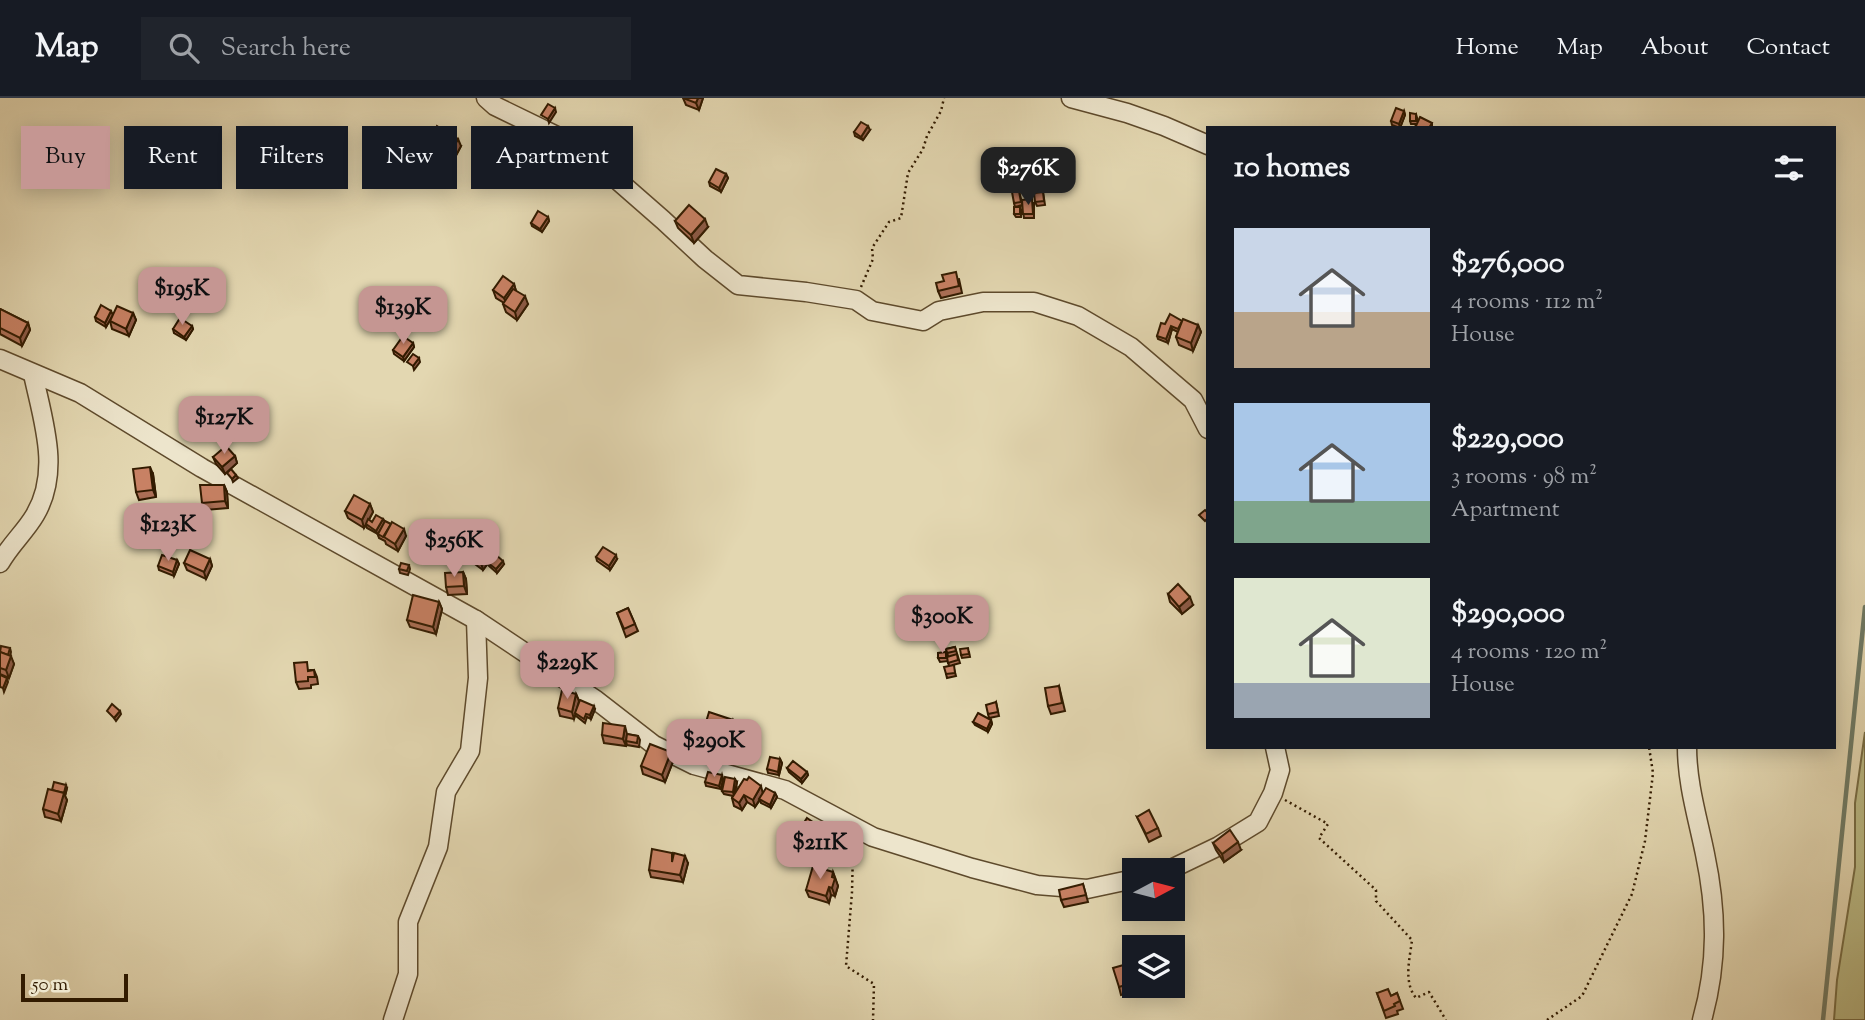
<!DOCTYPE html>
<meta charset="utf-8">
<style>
:root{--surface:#171b24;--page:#20242c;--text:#f1f3f6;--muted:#9ea1a6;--line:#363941;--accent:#c59692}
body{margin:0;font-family:"Sorts Mill Goudy",serif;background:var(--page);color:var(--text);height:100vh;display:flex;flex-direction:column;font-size:26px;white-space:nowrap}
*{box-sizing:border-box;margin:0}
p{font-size:23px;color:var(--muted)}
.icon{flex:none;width:38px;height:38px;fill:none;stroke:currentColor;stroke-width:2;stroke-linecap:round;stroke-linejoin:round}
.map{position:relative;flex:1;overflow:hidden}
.sheet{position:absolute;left:1206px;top:28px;width:630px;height:623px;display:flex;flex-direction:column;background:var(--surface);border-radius:0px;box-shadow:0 4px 18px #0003}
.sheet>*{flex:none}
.hud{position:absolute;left:21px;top:28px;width:665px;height:63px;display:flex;gap:14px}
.needle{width:46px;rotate:83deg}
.buttons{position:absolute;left:1122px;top:760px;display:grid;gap:14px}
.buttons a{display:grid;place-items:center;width:63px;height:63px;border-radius:0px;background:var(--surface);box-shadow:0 4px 18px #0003;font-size:35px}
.scale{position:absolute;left:21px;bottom:18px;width:107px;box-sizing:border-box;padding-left:7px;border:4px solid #321b00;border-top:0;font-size:19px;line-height:24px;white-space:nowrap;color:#321b00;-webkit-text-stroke:5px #ede5cc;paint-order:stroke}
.price{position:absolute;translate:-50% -60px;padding:0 16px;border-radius:14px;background:var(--accent);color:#111;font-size:23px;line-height:46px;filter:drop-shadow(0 2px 4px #0008)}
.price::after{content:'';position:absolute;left:50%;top:42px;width:21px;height:16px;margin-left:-10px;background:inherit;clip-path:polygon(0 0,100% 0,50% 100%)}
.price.current{background:#222;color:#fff}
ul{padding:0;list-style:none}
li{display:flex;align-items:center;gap:21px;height:175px;padding:0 28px}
li span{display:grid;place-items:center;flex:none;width:196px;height:140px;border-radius:0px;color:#555}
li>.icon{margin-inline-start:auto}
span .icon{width:84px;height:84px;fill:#fffc;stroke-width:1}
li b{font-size:30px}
h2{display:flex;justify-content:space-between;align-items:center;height:84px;padding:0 28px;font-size:30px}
.pill{padding:0 24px;border-radius:0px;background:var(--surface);box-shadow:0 4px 18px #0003;font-size:24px;line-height:63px}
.pill.current{background:var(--accent);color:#111}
header{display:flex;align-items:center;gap:42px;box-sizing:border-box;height:98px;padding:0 35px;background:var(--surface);border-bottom:2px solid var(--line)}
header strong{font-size:33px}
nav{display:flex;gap:38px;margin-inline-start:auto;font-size:24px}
.search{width:490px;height:63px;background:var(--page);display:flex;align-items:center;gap:18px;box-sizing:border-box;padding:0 24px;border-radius:0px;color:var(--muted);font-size:26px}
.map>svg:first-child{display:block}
.green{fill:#bbbc87;stroke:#766c44;stroke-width:2}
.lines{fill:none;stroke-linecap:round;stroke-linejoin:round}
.stream{stroke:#6e7a65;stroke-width:4.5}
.minor-casing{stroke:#5e4a2c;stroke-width:21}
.path{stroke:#321b00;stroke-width:2.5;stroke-dasharray:2 3.5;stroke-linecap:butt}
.minor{stroke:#ede5cc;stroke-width:18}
.wall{fill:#ac6f56;stroke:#321b00;stroke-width:2}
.shaded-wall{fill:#8c5a46;stroke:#321b00;stroke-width:2}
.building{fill:#c88164;stroke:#321b00;stroke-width:2}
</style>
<header>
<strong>Map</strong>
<div class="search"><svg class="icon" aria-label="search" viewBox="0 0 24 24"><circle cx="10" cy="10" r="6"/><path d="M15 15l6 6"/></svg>Search here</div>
<nav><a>Home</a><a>Map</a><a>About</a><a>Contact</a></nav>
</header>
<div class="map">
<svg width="1865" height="922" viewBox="0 0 1865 922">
<rect width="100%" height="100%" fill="#e3d7b1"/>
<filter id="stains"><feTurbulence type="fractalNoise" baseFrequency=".00286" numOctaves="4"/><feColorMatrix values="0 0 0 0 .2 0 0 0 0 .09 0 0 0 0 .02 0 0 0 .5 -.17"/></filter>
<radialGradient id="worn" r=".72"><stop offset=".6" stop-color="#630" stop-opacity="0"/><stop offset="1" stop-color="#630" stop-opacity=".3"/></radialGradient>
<polygon class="green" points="1865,634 1865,922 1834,922 1837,882 1855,769 1855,705"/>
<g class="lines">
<polyline class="stream" points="1823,922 1865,509"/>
<g class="minor-casing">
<g id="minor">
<polyline points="486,0 495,8 565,42 599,66 663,122 705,161 738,187 806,194 856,202 872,213 923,223 939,213 983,204 1034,204 1078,218 1131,249 1193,302 1208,331"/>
<polyline points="1071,0 1127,15 1164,28 1208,47"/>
<polyline points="0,261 80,295 202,370 476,522 596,602 654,647 694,667 785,692 873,739 972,770 1037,787 1087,791 1134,781"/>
<path d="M0,465c10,-18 25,-31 35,-48 26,-44 8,-94 -2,-141"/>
<path d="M1687,649c0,37 11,72 18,107 12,57 13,109 -3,166"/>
<polyline points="1169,772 1219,748 1258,724 1273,695 1280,672 1275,649"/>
<polyline points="393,922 408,876 408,824 438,749 446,694 470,653 478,580 476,522"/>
</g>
</g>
<g class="path">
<polyline points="861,189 873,161 872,150 889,124 901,120 908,75 923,51 927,38 941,13 944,0"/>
<path d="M1285,702l43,24 -9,14 57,52v11l36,39c-2,18 -9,42 4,58l13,-6 17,28"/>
<polyline points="830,734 834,741 853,752 852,794 846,868 874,886 873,922"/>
<polyline points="1547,922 1582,898 1632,796 1645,743 1653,675 1649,649"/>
</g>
<use href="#minor" class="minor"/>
</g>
<g class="wall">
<polygon points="683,0 703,0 699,12 686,7"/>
<polygon points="1404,13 1405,17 1400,30 1392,27 1391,23"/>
<polygon points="1416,16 1418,23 1432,25 1432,30 1415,30 1416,26 1411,26 1410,23"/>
<polygon points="870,32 863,42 855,38 854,34"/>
<polygon points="428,45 461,48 452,65 430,52"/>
<polygon points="726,76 728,80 721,94 710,88 709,84"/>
<polygon points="1019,93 1022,105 1034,105 1034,120 1024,120 1022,107 1015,109 1014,105"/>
<polygon points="1043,94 1045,107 1037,108 1035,104"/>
<polygon points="1021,112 1021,119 1016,119 1014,116"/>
<polygon points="548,119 549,123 542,134 532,128 531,125"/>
<polygon points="675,123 708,129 694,145 678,130"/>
<polygon points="959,181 962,195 941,200 938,193 944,183"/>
<polygon points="514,186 516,193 528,206 517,222 506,214 503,206 504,205 496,200 493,192"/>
<polygon points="0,211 28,225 30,232 22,248 0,236"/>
<polygon points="133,215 136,222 129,238 112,231 110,223 112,217 106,229 96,223 95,219 113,217"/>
<polygon points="1183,223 1198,227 1201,234 1193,253 1179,247 1176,239 1178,234 1172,231 1168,245 1158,241 1157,238 1165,226"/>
<polygon points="192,228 193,231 186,242 174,235 173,231"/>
<polygon points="413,245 414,249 404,263 394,256 393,252"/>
<polygon points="235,358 237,365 225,376 216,366 213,359"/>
<polygon points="153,376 156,399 139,402 136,394"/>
<polygon points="224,387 227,394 228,410 205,412 202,405"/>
<polygon points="370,406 373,414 369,422 372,424 383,421 385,424 406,438 398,453 386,446 385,443 379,440 378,436 367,430 366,427 364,430 348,420 345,413"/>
<polygon points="491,450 494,457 504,466 497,475 489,468 488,465 483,472 472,464 470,457"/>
<polygon points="596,459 617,461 610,472 597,463"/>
<polygon points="210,461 212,468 206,481 187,472 184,465"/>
<polygon points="177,462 179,466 174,478 159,472 158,468"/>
<polygon points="409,467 410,471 408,477 400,475 399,471"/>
<polygon points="463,474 466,481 467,496 448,497 446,489"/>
<polygon points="1168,496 1193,507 1182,516 1170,504"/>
<polygon points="439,504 442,511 436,536 410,529 407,522"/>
<polygon points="628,510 638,533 626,539 617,515"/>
<polygon points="955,549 960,565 953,567 956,578 947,580 946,576 949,568 948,563 940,564 938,560 948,558 946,551"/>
<polygon points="10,550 11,554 10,558 14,566 9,580 0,576 0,554"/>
<polygon points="969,554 970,559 962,560 961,557"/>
<polygon points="310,572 314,572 317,579 318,586 311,587 311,590 299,591 296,584"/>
<polygon points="1059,588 1065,613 1051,616 1048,608"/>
<polygon points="576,596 579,603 595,611 591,621 587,619 585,625 576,618 575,617 574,621 560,618 558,610"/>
<polygon points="996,604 999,618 989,620 988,616"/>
<polygon points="991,622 992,626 988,634 975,627 973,624"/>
<polygon points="736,629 725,663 701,655 699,648"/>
<polygon points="627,636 638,638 640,642 639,649 627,647 626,644 626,648 604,645 602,637"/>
<polygon points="671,654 674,661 665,684 643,676 641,668"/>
<polygon points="780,661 782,665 779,677 768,675 767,671"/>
<polygon points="787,670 807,674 808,677 802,685 789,674"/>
<polygon points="722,677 723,681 721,691 706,688 705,684"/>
<polygon points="737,684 735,695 775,695 777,699 771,710 761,705 760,702 755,709 747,704 742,712 734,708 732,700 733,698 724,696 722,693"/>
<polygon points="67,690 65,698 67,702 61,723 45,719 43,711 52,692"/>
<polygon points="1137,719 1158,730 1161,738 1149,744"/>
<polygon points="800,731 821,732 814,743 801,735"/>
<polygon points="1213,745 1241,752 1224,764 1216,752"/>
<polygon points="672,755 673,758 688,765 683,784 651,779 649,772"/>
<polygon points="833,774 838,788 835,798 831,797 829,805 809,799 806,792"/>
<polygon points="1083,786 1088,804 1064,809 1061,802"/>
<polygon points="1130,874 1135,893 1121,897 1119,889"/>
<polygon points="1377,895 1391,898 1397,895 1403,911 1397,913 1398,916 1386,920"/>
</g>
<g class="shaded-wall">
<polygon points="698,0 703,0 699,12 696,5"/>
<polygon points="555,10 556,14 549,25 548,21"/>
<polygon points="1404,13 1405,17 1400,30 1399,26"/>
<polygon points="868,28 870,32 863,42 861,39"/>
<polygon points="458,41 461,48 452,65 449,57"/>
<polygon points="726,76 728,80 721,94 719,90"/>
<polygon points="548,119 549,123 542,134 540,131"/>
<polygon points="705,121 708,129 694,145 691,137"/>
<polygon points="514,186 516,193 507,207 504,200"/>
<polygon points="525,198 528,206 517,222 515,214"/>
<polygon points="111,213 113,217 106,229 105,225"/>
<polygon points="133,215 136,222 129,238 126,231"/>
<polygon points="28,225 30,232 22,248 20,240"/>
<polygon points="1198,227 1201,234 1193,253 1191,245"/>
<polygon points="192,228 193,231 186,242 184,239"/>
<polygon points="1171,228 1172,231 1168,245 1166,241"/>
<polygon points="413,245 414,249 404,263 403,259"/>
<polygon points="419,260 420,264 414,272 413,268"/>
<polygon points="235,358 237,365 225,376 222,369"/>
<polygon points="150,369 153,376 156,399 153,392"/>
<polygon points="236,377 238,380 233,384 232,381"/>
<polygon points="224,387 227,394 228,410 225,403"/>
<polygon points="370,406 373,414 364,430 362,422"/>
<polygon points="383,421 385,424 378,437 376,433"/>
<polygon points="404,431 406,438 398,453 395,446"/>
<polygon points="491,450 494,457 483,472 481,465"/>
<polygon points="616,457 617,461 610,472 609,468"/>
<polygon points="210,461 212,468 206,481 204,474"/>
<polygon points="177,462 179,466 174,478 173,474"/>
<polygon points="503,463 504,466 497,475 496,471"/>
<polygon points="463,474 466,481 467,496 464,488"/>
<polygon points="1190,499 1193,507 1182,516 1179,509"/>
<polygon points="439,504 442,511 436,536 433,529"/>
<polygon points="11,558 14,566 9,580 6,572"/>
<polygon points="7,580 8,584 4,594 3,590"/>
<polygon points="576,596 579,603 574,621 572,614"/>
<polygon points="594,608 595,611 591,621 590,617"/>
<polygon points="120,613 121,616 116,623 114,620"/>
<polygon points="733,622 736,629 725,663 722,656"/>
<polygon points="991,622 992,626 988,634 987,631"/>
<polygon points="625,628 627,636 626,648 623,641"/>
<polygon points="671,654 674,661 665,684 662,677"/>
<polygon points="780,661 782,665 779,677 778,674"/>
<polygon points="807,674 808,677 802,685 801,681"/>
<polygon points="722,677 723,681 721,691 719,688"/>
<polygon points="735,681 737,684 734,698 733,694"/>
<polygon points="66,687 67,690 65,698 67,702 61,723 58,716"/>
<polygon points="761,688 763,696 755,709 753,702"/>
<polygon points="775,695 777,699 771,710 770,707"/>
<polygon points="744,697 747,704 742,712 739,705"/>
<polygon points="820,729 821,732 814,743 813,740"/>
<polygon points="1238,744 1241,752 1224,764 1222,756"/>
<polygon points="685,758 688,765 683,784 680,777"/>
<polygon points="833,774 838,788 835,798 832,790 832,779"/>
<polygon points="829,789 831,797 829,805 826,798"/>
</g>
<g class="building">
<polygon points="683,0 698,0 696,5"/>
<polygon points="548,6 555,10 548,21 541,17"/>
<polygon points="1396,10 1404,13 1399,26 1391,23"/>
<polygon points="1410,15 1416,16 1416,23 1410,23"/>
<polygon points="1420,19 1432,25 1429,30 1415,30"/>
<polygon points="861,24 868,28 861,39 854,34"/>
<polygon points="437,28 458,41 449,57 428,45"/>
<polygon points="716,71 726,76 719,90 709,84"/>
<polygon points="1019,93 1021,104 1014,105 1012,94"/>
<polygon points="1043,94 1044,103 1035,104 1034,95"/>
<polygon points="1032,101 1033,116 1023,116 1022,102"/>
<polygon points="689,107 705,121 691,137 675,123"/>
<rect x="1014" y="109" width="6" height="7"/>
<polygon points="538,113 548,119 540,131 531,125"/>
<polygon points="956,174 959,188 938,193 936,185 944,183 942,177"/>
<polygon points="503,178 514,186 504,200 493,192"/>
<polygon points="513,191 525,198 515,214 503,206"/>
<polygon points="101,207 111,213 105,225 95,219"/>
<polygon points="117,208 133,215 126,231 110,223"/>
<polygon points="0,211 28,225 20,240 0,230"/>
<polygon points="1170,216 1182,223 1178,231 1171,228 1166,241 1157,238 1161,225 1165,226"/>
<polygon points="180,220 192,228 184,239 173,231"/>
<polygon points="1183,221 1198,227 1191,245 1176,239"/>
<polygon points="403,238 413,245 403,259 393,252"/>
<polygon points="413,256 419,260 413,268 407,264"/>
<polygon points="226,348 235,358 222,369 213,359"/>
<polygon points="150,369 153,392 136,394 133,371"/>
<polygon points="231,371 236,377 232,381 227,375"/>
<polygon points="200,387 224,387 225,403 202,405"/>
<polygon points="354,397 370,406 362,422 345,413"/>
<polygon points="1205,412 1208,415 1208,420 1205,423 1199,417"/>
<polygon points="376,417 383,421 376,433 366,426 368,421 372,424"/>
<polygon points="385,423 391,426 383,439 378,436"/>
<polygon points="392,424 404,431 395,446 384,439"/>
<polygon points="480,442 491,450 481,465 470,457"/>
<polygon points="603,449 616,457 609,468 596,459"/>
<polygon points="190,452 210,461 204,474 184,465"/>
<polygon points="495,456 503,463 496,471 488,465"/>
<polygon points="162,457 177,462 173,474 158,468"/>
<polygon points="401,465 409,467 407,473 399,471"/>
<polygon points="463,474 464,488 446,489 445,475"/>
<polygon points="1178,486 1190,499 1179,509 1168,496"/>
<polygon points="413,497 439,504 433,529 407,522"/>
<polygon points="628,510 635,526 624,531 617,515"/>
<polygon points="1,548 10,550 8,557 0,554"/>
<polygon points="955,549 956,553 947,555 946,551"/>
<polygon points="968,550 969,556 961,557 960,551"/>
<polygon points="0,554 11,558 6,572 0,570"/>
<polygon points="946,554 946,560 938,560 938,555"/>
<polygon points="957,556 958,562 948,565 947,559"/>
<polygon points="307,564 308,573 314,572 315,579 308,579 308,583 296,584 294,565"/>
<polygon points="954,567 955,575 946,576 944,569"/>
<polygon points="0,577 7,580 3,590 0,589"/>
<polygon points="1059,588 1062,605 1048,608 1045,590"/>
<polygon points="562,592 576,596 572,614 558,610"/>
<polygon points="580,602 594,608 590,617 586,616 584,621 575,615"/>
<polygon points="996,604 998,614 988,616 986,607"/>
<polygon points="112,606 120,613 114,620 107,613"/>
<polygon points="709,614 733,622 722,656 699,648"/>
<polygon points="978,615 991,622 987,631 973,624"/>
<polygon points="603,625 625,628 623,641 602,637"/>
<polygon points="627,636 638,638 637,645 626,643"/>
<polygon points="650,646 671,654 662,677 641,668"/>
<polygon points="770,659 780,661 778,674 767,671"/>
<polygon points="793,663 807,674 801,681 787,670"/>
<polygon points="708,674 722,677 719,688 705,684"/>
<polygon points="725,679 735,681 733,694 722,693"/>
<polygon points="749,679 761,688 753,702 744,697 739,705 732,700 744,681 747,682"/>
<polygon points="54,684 66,687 64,695 52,692"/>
<polygon points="766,690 775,695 770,707 759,701"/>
<polygon points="48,691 64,695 58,716 43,711"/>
<polygon points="1149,712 1158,730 1146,736 1137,719"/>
<polygon points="807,720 820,729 813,740 800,731"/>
<polygon points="1230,732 1238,744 1222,756 1213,745"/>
<polygon points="652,751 672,755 672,764 674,755 685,758 680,777 649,772"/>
<polygon points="813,768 833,774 832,779 835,780 832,790 829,789 826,798 806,792"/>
<polygon points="1083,786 1086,797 1061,802 1059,792"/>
<polygon points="1127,866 1132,885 1119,889 1113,870"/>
<polygon points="1388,891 1391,898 1397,895 1400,903 1394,906 1395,908 1384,913 1377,895"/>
</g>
<rect width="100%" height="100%" filter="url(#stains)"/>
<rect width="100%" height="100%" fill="url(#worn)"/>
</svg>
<div class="buttons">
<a><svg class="needle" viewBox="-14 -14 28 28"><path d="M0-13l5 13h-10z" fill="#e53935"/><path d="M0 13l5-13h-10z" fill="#9ea1a6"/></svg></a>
<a><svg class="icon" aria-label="layers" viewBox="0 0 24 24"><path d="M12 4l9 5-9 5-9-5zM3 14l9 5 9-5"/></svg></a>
</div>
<div class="scale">50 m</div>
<b class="price current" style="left:1028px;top:109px">$276K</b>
<b class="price" style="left:182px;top:229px">$195K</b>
<b class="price" style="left:403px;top:248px">$139K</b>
<b class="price" style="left:224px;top:358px">$127K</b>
<b class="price" style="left:168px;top:465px">$123K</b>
<b class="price" style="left:454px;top:481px">$256K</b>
<b class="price" style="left:942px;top:557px">$300K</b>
<b class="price" style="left:567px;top:603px">$229K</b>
<b class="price" style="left:714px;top:681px">$290K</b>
<b class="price" style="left:820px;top:783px">$211K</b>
<div class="hud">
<a class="pill current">Buy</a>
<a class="pill">Rent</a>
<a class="pill">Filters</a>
<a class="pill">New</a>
<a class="pill">Apartment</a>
</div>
<section class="sheet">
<h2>10 homes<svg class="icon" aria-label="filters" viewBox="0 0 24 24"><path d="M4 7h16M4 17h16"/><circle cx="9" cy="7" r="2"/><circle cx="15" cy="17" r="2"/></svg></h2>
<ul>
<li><span style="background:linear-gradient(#c9d6e8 60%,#b9a48a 0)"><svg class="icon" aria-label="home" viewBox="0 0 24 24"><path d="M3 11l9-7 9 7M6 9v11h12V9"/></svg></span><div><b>$276,000</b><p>4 rooms · 112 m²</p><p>House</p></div></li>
<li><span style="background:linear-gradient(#a9c7e8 70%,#7fa58c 0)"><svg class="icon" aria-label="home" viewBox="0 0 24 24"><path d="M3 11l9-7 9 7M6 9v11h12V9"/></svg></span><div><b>$229,000</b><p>3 rooms · 98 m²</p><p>Apartment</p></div></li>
<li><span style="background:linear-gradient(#dfe7d0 75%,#9aa5b1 0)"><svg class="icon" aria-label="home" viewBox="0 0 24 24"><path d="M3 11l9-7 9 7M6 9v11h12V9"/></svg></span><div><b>$290,000</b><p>4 rooms · 120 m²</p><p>House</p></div></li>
</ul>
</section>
</div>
